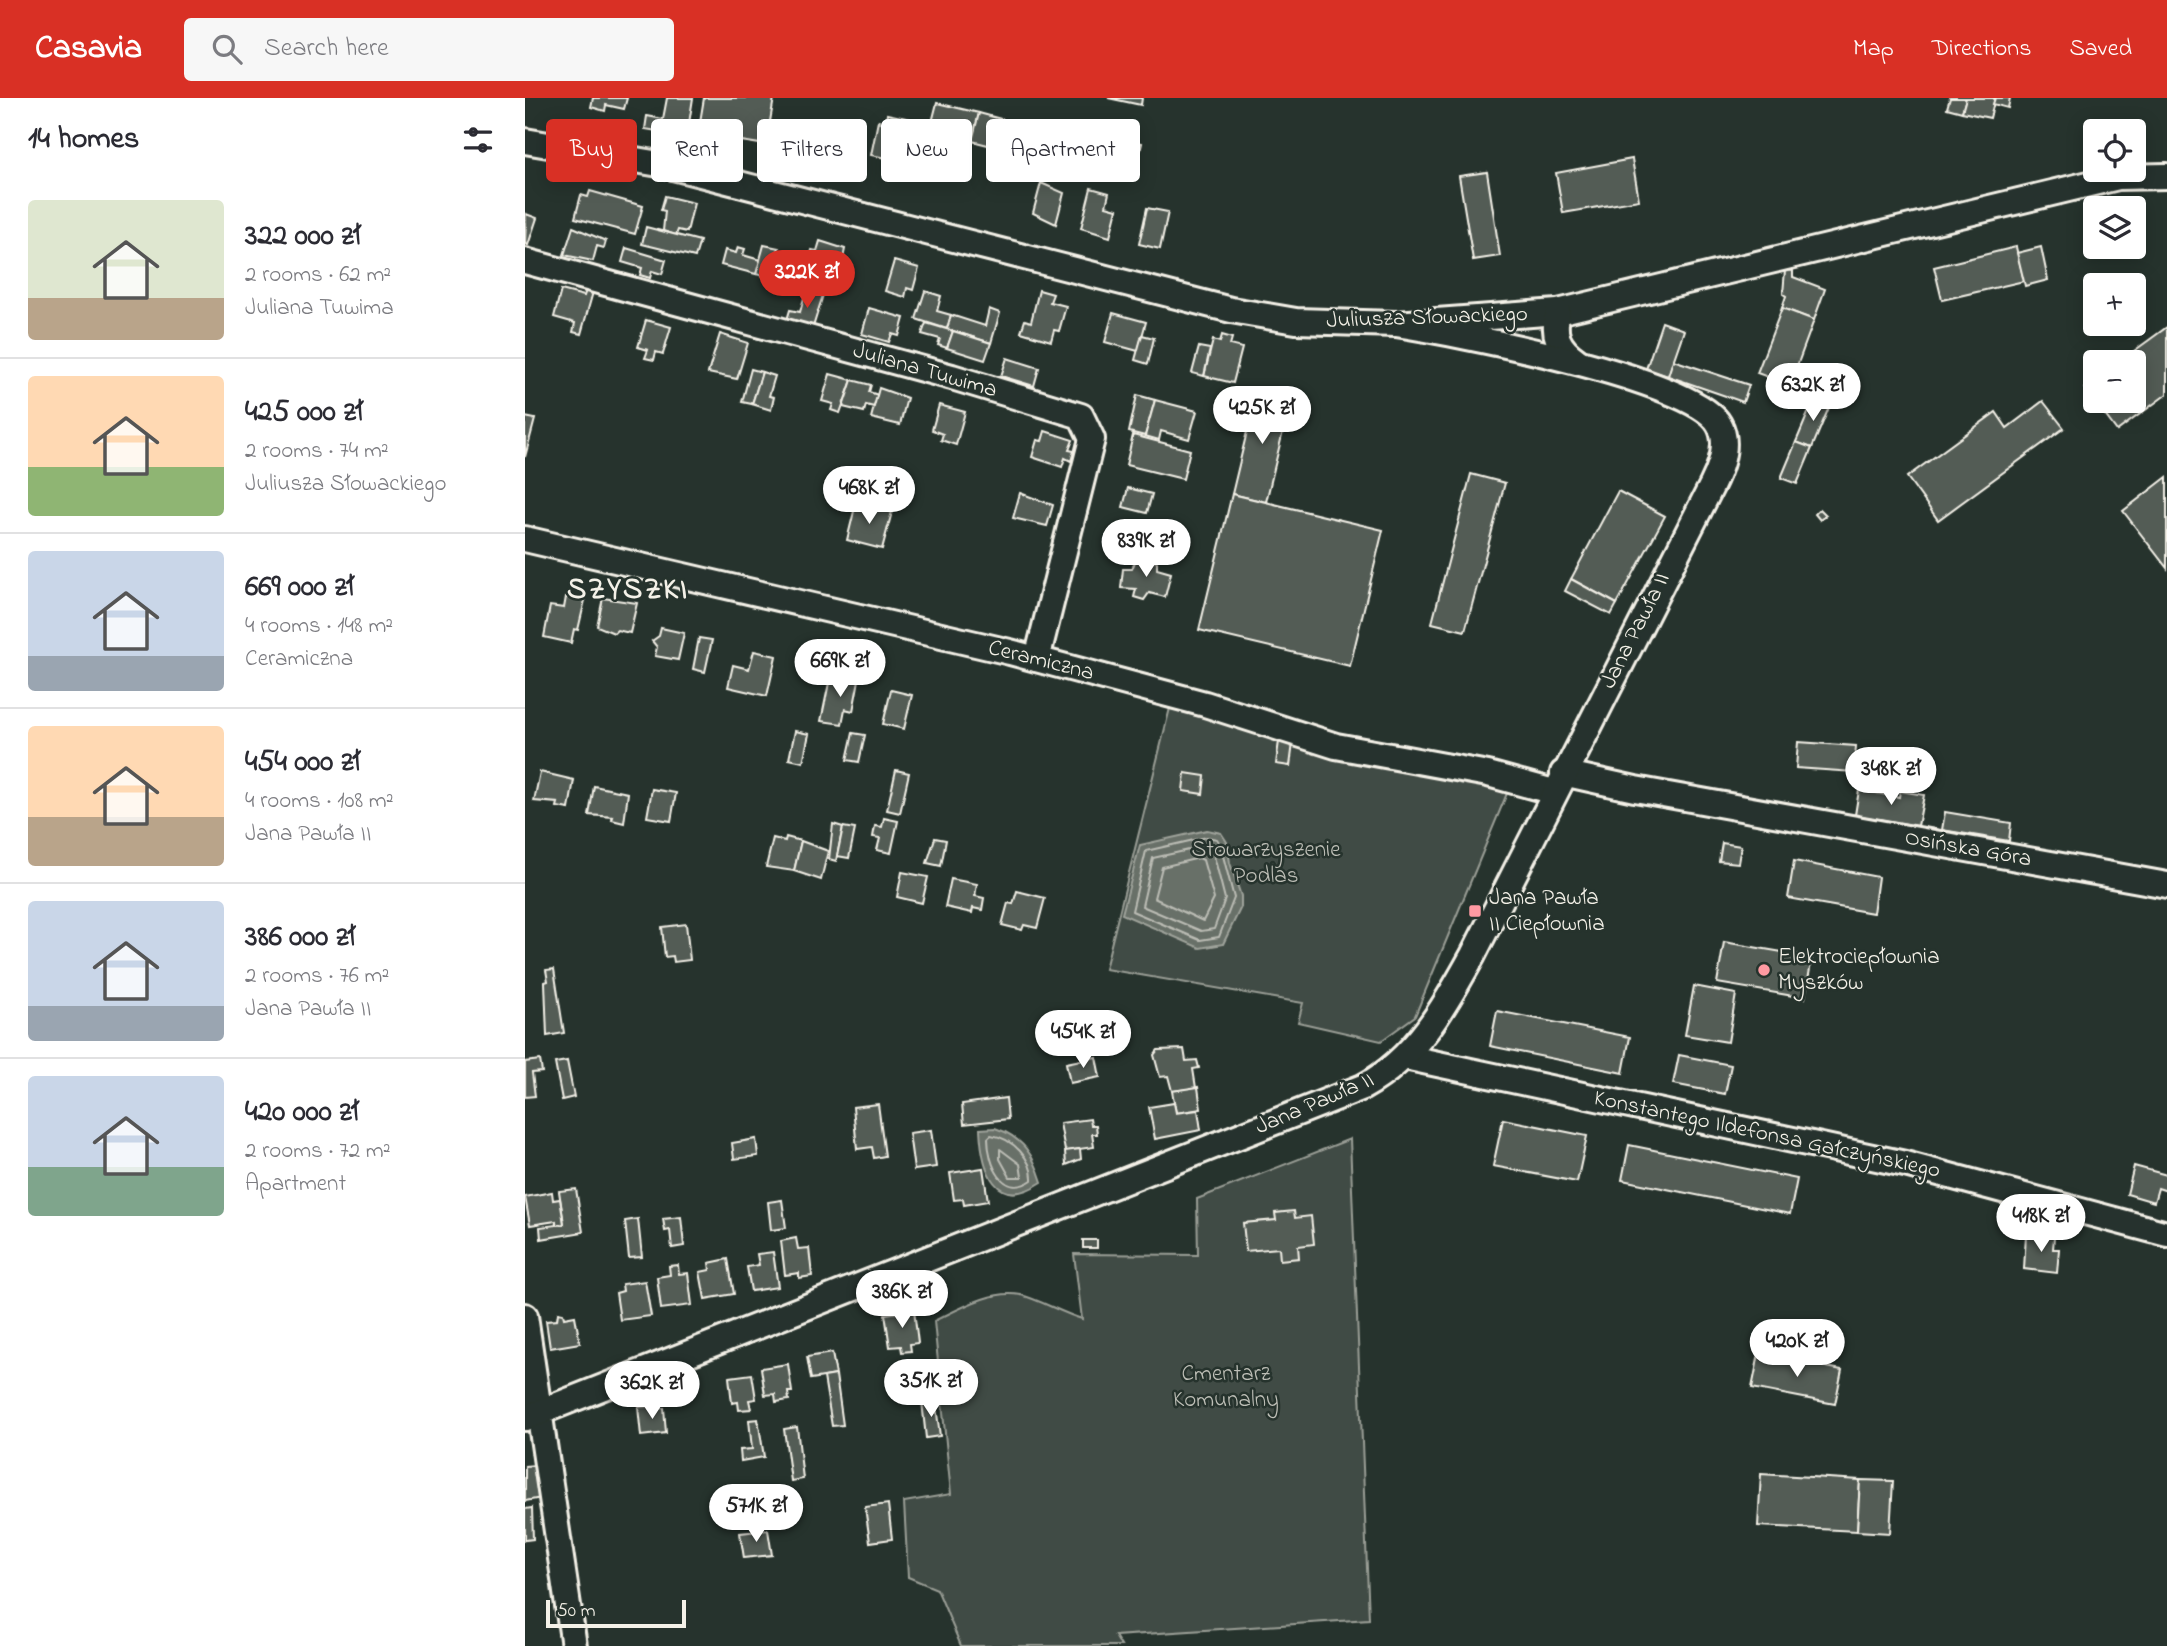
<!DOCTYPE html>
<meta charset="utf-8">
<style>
:root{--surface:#fff;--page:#f7f7f7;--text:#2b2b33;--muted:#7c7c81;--line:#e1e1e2;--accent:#d93025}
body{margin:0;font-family:"Indie Flower",sans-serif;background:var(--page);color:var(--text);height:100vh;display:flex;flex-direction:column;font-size:26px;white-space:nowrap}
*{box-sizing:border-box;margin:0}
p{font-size:23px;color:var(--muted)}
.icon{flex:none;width:38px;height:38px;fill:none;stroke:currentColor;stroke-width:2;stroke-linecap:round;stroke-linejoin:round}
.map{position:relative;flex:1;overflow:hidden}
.drawer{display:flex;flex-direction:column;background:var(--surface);width:525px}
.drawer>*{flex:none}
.banner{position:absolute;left:21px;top:21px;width:665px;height:63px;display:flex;gap:14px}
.fabs{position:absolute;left:1558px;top:21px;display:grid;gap:14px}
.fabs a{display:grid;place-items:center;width:63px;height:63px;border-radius:7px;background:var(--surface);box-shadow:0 4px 18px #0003;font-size:35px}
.scale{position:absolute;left:21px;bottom:18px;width:140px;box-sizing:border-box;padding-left:7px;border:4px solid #f4f1e8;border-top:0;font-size:19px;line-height:24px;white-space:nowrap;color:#f4f1e8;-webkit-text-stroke:5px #26332d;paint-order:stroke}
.price{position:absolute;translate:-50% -60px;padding:0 16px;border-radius:24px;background:#fff;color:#222;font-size:23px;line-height:46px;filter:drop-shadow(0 2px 4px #0008)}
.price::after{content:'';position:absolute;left:50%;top:42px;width:21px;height:16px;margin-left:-10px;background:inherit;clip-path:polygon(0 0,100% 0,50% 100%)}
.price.selected{background:var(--accent);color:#fff}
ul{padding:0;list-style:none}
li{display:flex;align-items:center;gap:21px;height:175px;padding:0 28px}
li+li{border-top:2px solid var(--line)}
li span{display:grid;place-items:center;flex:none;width:196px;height:140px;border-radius:7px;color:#555}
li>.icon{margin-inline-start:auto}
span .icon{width:84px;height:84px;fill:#fffc;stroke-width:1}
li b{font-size:30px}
h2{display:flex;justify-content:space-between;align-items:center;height:84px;padding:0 28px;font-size:30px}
.chip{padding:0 24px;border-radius:7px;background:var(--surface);box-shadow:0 4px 18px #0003;font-size:24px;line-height:63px}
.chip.selected{background:var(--accent);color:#fff}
header{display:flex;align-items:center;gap:42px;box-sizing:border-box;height:98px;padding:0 35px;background:var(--accent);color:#fff}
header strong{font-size:33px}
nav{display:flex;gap:38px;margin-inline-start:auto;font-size:24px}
.search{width:490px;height:63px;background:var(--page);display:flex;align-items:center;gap:18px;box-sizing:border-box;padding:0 24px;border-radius:7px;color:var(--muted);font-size:26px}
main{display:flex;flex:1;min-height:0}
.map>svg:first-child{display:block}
.green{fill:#414b45;stroke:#9a9e96;stroke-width:2}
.water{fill:#676f68;stroke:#9fa39b;stroke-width:2}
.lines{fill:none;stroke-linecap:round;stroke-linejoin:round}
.shore{stroke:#bcbdb5;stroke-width:2}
.building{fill:#525c55;stroke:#f4f1e8;stroke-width:2}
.minor-casing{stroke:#f4f1e8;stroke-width:30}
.minor{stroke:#26332d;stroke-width:24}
.poi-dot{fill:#ff9aa2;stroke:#26332d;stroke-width:2.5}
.labels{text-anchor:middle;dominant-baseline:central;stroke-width:5;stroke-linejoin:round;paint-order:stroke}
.street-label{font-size:23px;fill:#f4f1e8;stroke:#26332d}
.park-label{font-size:23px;fill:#bebfb7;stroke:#26332d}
.poi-label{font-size:23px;fill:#f4f1e8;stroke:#26332d;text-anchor:start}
.district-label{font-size:30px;font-weight:bold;letter-spacing:2px;fill:#f4f1e8;stroke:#26332d}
</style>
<header>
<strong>Casavia</strong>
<div class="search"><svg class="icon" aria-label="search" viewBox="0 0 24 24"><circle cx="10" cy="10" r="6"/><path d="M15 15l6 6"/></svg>Search here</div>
<nav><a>Map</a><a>Directions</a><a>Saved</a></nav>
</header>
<main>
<section class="drawer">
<h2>14 homes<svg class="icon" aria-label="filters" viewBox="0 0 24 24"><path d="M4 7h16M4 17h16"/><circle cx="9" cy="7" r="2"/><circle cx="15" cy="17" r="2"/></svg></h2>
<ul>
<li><span style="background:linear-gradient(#dfe7d0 70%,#b9a48a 0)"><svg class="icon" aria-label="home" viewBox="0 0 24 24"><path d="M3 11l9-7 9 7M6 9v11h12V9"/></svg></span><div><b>322 000 zł</b><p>2 rooms · 62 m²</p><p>Juliana Tuwima</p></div></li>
<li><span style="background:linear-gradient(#ffd9b3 65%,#8fb573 0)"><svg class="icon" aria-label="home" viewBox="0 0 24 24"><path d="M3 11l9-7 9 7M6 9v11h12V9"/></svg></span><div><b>425 000 zł</b><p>2 rooms · 74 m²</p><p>Juliusza Słowackiego</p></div></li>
<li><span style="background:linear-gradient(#c9d6e8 75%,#9aa5b1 0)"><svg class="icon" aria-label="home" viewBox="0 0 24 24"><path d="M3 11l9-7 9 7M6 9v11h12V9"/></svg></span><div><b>669 000 zł</b><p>4 rooms · 148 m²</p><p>Ceramiczna</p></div></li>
<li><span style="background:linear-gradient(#ffd9b3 65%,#b9a48a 0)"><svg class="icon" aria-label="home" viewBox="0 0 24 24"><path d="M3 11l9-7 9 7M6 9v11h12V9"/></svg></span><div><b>454 000 zł</b><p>4 rooms · 108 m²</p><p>Jana Pawła II</p></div></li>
<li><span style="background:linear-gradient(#c9d6e8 75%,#9aa5b1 0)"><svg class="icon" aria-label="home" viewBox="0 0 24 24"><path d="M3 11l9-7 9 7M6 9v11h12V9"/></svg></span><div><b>386 000 zł</b><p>2 rooms · 76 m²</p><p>Jana Pawła II</p></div></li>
<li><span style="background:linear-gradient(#c9d6e8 65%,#7fa58c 0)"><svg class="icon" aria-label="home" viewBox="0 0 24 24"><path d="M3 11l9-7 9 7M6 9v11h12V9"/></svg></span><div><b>420 000 zł</b><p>2 rooms · 72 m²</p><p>Apartment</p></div></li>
</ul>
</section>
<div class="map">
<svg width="1642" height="1548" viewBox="0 0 1642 1548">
<rect width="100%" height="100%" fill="#26332d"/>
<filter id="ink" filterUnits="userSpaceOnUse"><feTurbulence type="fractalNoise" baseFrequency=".0143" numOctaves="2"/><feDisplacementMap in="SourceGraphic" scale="14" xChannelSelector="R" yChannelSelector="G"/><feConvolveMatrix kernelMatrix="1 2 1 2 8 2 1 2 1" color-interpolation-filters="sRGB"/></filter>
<g filter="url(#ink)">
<g class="green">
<polygon points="646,606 983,693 890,918 856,943 773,924 778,905 580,871"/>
<path d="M825,1041l19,480 -254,17 6,10h-160l-24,-57 -29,-12 -4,-75 47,-8 -17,-173c25,-12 58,-32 87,-26 19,5 41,18 61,24l-8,-65 124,1 -1,-56z"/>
</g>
<g class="water">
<polygon points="682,732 696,735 702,744 705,765 716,798 716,809 698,846 675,850 597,816 615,747"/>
<path d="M470,1030c28,9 39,28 47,54 -47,31 -60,-12 -62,-53z"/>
</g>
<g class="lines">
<g class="shore">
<polygon points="682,739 692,741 695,746 709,800 694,839 675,842 607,813 621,753"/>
<polygon points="682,748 687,750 700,801 689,831 676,833 617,808 628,760"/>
<polygon points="674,760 678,762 689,801 678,823 629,800 637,769"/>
<path d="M466,1037c21,3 42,24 41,45 -29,20 -44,-16 -44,-42z"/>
<polygon points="475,1051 495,1066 497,1079 485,1079 475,1061"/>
</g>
</g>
<g class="building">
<polygon points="68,0 102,0 99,11 81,7 80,13 66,9"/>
<polygon points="142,0 168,0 162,38 120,31 122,18 138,21"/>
<polygon points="179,0 249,0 241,47 173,36"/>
<polygon points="583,0 617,0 616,7"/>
<polygon points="1425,0 1441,0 1437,14 1422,10"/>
<polygon points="1441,0 1470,0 1465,20 1437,14"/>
<polygon points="1470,0 1485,0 1483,10 1468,6"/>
<polygon points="412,5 454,15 447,43 405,32"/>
<polygon points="454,15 494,26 487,53 447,43"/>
<polygon points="362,16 386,21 376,72 359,69 361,60 346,57 353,23 361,25"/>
<polygon points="494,26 505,29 499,56 487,53"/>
<polygon points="599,41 617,45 612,67 599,65 603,49 598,48"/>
<polygon points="1107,61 1114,102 1038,115 1031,75"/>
<polygon points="962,74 975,158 948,162 934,78"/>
<polygon points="516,85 539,95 531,126 508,115"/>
<polygon points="566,90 584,95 581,108 592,111 585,139 556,130"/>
<polygon points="65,93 118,108 110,136 50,120 56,97 63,99"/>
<polygon points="140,98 169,105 162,134 153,132 151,137 138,133 140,113 136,112"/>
<polygon points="622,110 643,114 635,151 614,146"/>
<polygon points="1,116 12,120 3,147 0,146"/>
<polygon points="48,129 81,143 79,150 72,148 68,163 39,157"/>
<polygon points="121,129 175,143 170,159 117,146"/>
<polygon points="295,143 320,151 314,180 282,171 287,152 292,153"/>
<polygon points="239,147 254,150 247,180 231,176"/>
<polygon points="213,149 220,151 218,157 235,162 231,176 196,167 200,152 211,155"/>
<polygon points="1491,149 1499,183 1417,202 1409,169"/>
<polygon points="1516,149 1523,182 1500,188 1492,155"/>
<polygon points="101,150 141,162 137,176 127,173 125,180 115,177 117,170 97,164"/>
<polygon points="369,163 394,170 388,192 382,190 380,199 360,193"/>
<polygon points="1260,172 1268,173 1268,179 1300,191 1289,222 1257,210 1261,198 1258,196"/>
<polygon points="36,192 59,198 61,192 68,194 56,236 48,234 50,225 29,219"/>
<polygon points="514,192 528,196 525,204 541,208 534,233 529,232 526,243 496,234 500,222 506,224"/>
<polygon points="281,193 298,197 288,229 262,222 265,212 275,214"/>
<polygon points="400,193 416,198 412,213 426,217 422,231 391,221"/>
<polygon points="344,210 379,220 374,238 367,236 364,244 337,236"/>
<polygon points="1257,210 1289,222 1265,287 1232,275"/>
<polygon points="464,211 475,215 466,245 422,231 426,217 460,228"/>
<polygon points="588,215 621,224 613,253 580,244"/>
<polygon points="121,222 146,229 138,256 131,254 129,262 120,260 123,252 113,249"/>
<polygon points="1137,224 1159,232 1143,278 1121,271"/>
<polygon points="401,225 428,233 422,250 413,247 415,241 397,236"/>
<polygon points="1642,229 1642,296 1592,333 1560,290 1570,282 1570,303 1608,303 1608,264 1594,264"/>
<polygon points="428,233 466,245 460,262 422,250"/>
<polygon points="195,236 223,245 212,281 183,275"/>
<polygon points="617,237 629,240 623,266 610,262"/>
<polygon points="697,237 707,240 705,247 717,250 708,285 679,278 688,242 695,244"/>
<polygon points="674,249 685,251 679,278 667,275"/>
<polygon points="482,260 514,270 509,288 476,278"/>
<polygon points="1148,262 1224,287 1218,304 1143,278"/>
<polygon points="226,271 237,274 227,306 217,304"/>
<polygon points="237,274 250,278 244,298 249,299 246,312 227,306"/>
<polygon points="305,276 327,282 315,315 306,312 308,306 297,303"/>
<polygon points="327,282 346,287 344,294 353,297 349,309 341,307 339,314 318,309"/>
<polygon points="354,290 382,300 375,327 346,320"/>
<polygon points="732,292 766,300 741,404 707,396"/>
<polygon points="612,297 630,302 620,338 604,334"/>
<polygon points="1289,301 1305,307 1287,350 1271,344"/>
<polygon points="630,302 672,313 664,341 636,333 634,342 620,338"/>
<polygon points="1518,303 1539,330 1413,422 1382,379 1471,314 1482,330"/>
<polygon points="414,307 440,314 431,347 416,342 418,336 407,332"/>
<polygon points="0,319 10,321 0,359"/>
<polygon points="520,333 548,342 544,352 549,353 546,363 540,360 537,369 507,359 512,342 517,343"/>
<polygon points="608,337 665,352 658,381 601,367"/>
<polygon points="1271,344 1287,350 1272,386 1256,380"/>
<polygon points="946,376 980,385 940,533 907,525"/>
<polygon points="1642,379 1642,470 1598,413"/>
<polygon points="603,390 627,396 622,415 598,409"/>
<polygon points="1093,393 1140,418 1092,506 1046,481"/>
<polygon points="495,395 528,407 522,428 488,420"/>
<polygon points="707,396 858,432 825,568 674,532"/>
<polygon points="331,405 367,414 357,451 322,442"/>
<polygon points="1295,411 1301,417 1295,422 1290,416"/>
<polygon points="612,459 632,464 632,471 646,475 640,499 624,495 619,502 609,499 611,491 596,490 598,471 607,471"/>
<polygon points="1046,481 1092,506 1086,517 1040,493"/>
<polygon points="41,499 60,502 53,532 49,531 46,545 19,539 25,508 39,510"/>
<polygon points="78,500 112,505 105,535 92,532 89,535 72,528"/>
<polygon points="136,530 159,535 153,562 130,558 132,549 127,543 134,538"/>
<polygon points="174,540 187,542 180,574 168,571"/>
<polygon points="229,553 251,558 242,598 203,589 208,567 224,571"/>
<polygon points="316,578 334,582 328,613 320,611 317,626 296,623 305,580 315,582"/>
<polygon points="366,592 387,597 379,631 358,626"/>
<polygon points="270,633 284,636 278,664 264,661"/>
<polygon points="328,635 340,637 334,664 322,662"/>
<polygon points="754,643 768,645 765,668 751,666"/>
<polygon points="1273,644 1331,648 1329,674 1271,670"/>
<polygon points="371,672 384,675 375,715 362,712"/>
<polygon points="15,674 49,682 44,711 32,709 33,705 9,703"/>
<polygon points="660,675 680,678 678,696 658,693"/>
<polygon points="69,688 103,695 99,725 87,722 88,719 64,717"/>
<polygon points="127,691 151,695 146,723 122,719"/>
<polygon points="1334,692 1374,699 1375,693 1399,697 1393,728 1330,717"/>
<polygon points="1420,714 1486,725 1484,743 1417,732"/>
<polygon points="359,720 373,723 366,755 352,752 355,740 348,739 350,728 357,729"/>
<polygon points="308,726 318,729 311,763 304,761"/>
<polygon points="318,729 330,731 324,760 312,758"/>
<polygon points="261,739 276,743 269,773 241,769 248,740 260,743"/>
<polygon points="410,740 421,742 416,768 402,765"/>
<polygon points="276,743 303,753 296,782 269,773"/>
<polygon points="1197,745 1216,748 1213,765 1194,763"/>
<polygon points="1269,763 1353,779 1348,815 1263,800"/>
<polygon points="377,774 403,779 397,805 372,799"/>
<polygon points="426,781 452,786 450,798 459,800 457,812 448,810 447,815 420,809"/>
<polygon points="492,793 520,800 512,830 499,827 497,832 477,827 483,805 488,806"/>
<polygon points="161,826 165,862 149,864 148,858 140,859 137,829"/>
<polygon points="1199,844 1287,859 1280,900 1192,885"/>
<polygon points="29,871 39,935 22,938 20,884 23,883 21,872"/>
<polygon points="1169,888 1211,896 1203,944 1160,937"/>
<polygon points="972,913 1105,939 1098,975 965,948"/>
<polygon points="659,951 661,963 672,962 674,970 668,971 671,990 647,993 643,978 635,979 629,957 633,952"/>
<polygon points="1154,957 1206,967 1200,996 1148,986"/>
<polygon points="571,959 575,979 545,985 541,965"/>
<polygon points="15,962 17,974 7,975 10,998 0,999 0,964"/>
<polygon points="42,963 49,999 37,1002 30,965"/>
<polygon points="673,989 676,1011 651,1015 647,993"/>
<polygon points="481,1000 483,1021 439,1026 437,1006"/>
<polygon points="649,1005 651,1015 673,1012 676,1032 630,1041 624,1009"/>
<polygon points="353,1006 360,1058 349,1060 347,1049 332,1051 328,1009"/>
<polygon points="565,1021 566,1027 571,1027 572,1036 567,1036 569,1049 540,1053 535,1025"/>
<polygon points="978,1021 1062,1038 1052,1084 968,1068"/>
<polygon points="406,1032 411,1069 389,1072 384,1035"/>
<polygon points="231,1041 233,1058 209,1061 207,1045"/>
<polygon points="1104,1047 1272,1081 1265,1116 1097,1082"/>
<polygon points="555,1051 556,1061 541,1067 540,1053"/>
<polygon points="1609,1068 1642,1077 1642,1093 1633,1090 1629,1104 1602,1096"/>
<polygon points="458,1070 463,1103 439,1107 438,1101 429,1102 425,1075"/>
<polygon points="51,1091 58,1134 16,1141 15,1129 39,1126 34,1093"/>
<polygon points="27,1094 28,1102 35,1101 39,1126 31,1127 31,1123 5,1127 0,1099"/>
<polygon points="257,1102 261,1130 246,1132 243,1104"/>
<polygon points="769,1113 770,1120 786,1118 789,1146 773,1148 774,1160 755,1162 754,1150 721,1153 718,1125 751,1122 750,1115"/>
<polygon points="156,1119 159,1148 147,1150 145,1132 140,1133 138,1121"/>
<polygon points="113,1121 117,1159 104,1160 100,1123"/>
<polygon points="1501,1136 1529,1139 1528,1151 1534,1151 1532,1175 1499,1171"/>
<polygon points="271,1140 273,1151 284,1150 287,1178 274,1180 274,1175 260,1177 256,1143"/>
<rect x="558" y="1142" width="14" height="8"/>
<polygon points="248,1154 253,1189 226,1193 222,1169 234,1167 232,1156"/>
<polygon points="203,1161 209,1196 180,1201 175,1174 185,1172 184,1165"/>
<polygon points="153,1167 154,1176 163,1175 167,1207 136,1211 132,1179 145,1177 144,1168"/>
<polygon points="120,1183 126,1218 95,1222 91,1195 98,1193 97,1186"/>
<polygon points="389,1212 393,1245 385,1246 386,1253 377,1254 376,1248 365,1249 360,1216"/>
<polygon points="33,1215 38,1216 39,1220 50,1218 55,1245 25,1250 21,1223 32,1222"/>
<polygon points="307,1255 311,1277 286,1281 282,1259"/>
<polygon points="1234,1256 1317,1272 1310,1306 1227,1290"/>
<polygon points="263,1266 267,1294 263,1294 264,1302 251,1304 250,1296 240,1297 236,1270"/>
<polygon points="406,1268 410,1301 397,1303 392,1269"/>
<polygon points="227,1276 231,1301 224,1302 226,1311 214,1312 213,1304 207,1305 204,1279"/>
<polygon points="311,1277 318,1327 307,1328 299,1279"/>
<polygon points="410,1301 415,1338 401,1340 397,1303"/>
<polygon points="125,1308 126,1311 139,1310 141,1335 116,1338 113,1309"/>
<polygon points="233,1321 239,1359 216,1363 215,1352 227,1351 224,1322"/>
<polygon points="272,1329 278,1381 266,1383 259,1331"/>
<polygon points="11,1367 17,1400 0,1403 0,1368"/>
<polygon points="1236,1376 1335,1382 1332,1433 1233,1428"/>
<polygon points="1335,1382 1368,1383 1365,1435 1332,1433"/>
<polygon points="363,1406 367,1441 345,1444 340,1409"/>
<polygon points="7,1410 8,1441 0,1442 0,1411"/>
<polygon points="243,1432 247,1457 219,1460 215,1435"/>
</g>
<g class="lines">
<g class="minor-casing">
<g id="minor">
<polyline points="0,43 140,67 706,212 771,223 871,226 1033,214 1593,79 1642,78"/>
<polyline points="0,163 427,279 556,318 567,341 512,561"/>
<path d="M1033,214c-6,22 0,35 18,48"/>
<polyline points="0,441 485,554 680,606 811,648 963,676 1029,694"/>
<polyline points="1038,675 1110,691 1642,787"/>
<polyline points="880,959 1380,1066 1642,1136"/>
<polyline points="0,1218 49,1548"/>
<path d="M0,1320l838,-331c53,-29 82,-81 110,-132l239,-470c9,-18 18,-42 7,-61 -26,-46 -265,-91 -323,-100"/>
</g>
</g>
<use href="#minor" class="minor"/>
</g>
</g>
<g class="poi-dot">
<rect x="943" y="806" width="14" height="14" rx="3.5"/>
<circle cx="1239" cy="872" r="7"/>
</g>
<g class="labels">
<g class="street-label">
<text transform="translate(902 220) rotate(-2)">Juliusza Słowackiego</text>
<text transform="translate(400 273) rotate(16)">Juliana Tuwima</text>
<text transform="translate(1111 533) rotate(-63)">Jana Pawła II</text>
<text transform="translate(516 563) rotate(14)">Ceramiczna</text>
<text transform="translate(1443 751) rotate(10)">Osińska Góra</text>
<text transform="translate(790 1006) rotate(-23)">Jana Pawła II</text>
<text transform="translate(1242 1037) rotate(12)">Konstantego Ildefonsa Gałczyńskiego</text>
</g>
<g class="park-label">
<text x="741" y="752">Stowarzyszenie<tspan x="741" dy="26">Podlas</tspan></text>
<text x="701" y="1276">Cmentarz<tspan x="701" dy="26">Komunalny</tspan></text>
</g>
<g class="poi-label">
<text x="964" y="800">Jana Pawła<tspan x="964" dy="26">II Ciepłownia</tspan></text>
<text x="1253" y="859">Elektrociepłownia<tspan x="1253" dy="26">Myszków</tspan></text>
</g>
<g class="district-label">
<text x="103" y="493">SZYSZKI</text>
</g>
</g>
</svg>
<div class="fabs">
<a><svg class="icon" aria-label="locate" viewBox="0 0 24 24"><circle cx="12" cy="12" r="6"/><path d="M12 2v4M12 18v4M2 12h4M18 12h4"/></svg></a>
<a><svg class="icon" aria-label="layers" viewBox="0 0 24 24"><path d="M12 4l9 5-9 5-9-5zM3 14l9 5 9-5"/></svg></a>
<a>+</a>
<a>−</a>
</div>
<div class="scale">50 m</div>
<b class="price selected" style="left:282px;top:212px">322K zł</b>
<b class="price" style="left:1288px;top:325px">632K zł</b>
<b class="price" style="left:737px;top:348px">425K zł</b>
<b class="price" style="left:344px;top:428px">468K zł</b>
<b class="price" style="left:621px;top:481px">839K zł</b>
<b class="price" style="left:315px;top:601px">669K zł</b>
<b class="price" style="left:1366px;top:709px">348K zł</b>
<b class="price" style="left:558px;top:972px">454K zł</b>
<b class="price" style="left:1516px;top:1156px">418K zł</b>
<b class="price" style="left:377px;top:1232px">386K zł</b>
<b class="price" style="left:1272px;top:1281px">420K zł</b>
<b class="price" style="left:406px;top:1321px">351K zł</b>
<b class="price" style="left:127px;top:1323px">362K zł</b>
<b class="price" style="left:231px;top:1446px">571K zł</b>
<div class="banner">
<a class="chip selected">Buy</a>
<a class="chip">Rent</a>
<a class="chip">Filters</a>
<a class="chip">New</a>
<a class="chip">Apartment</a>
</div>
</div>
</main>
